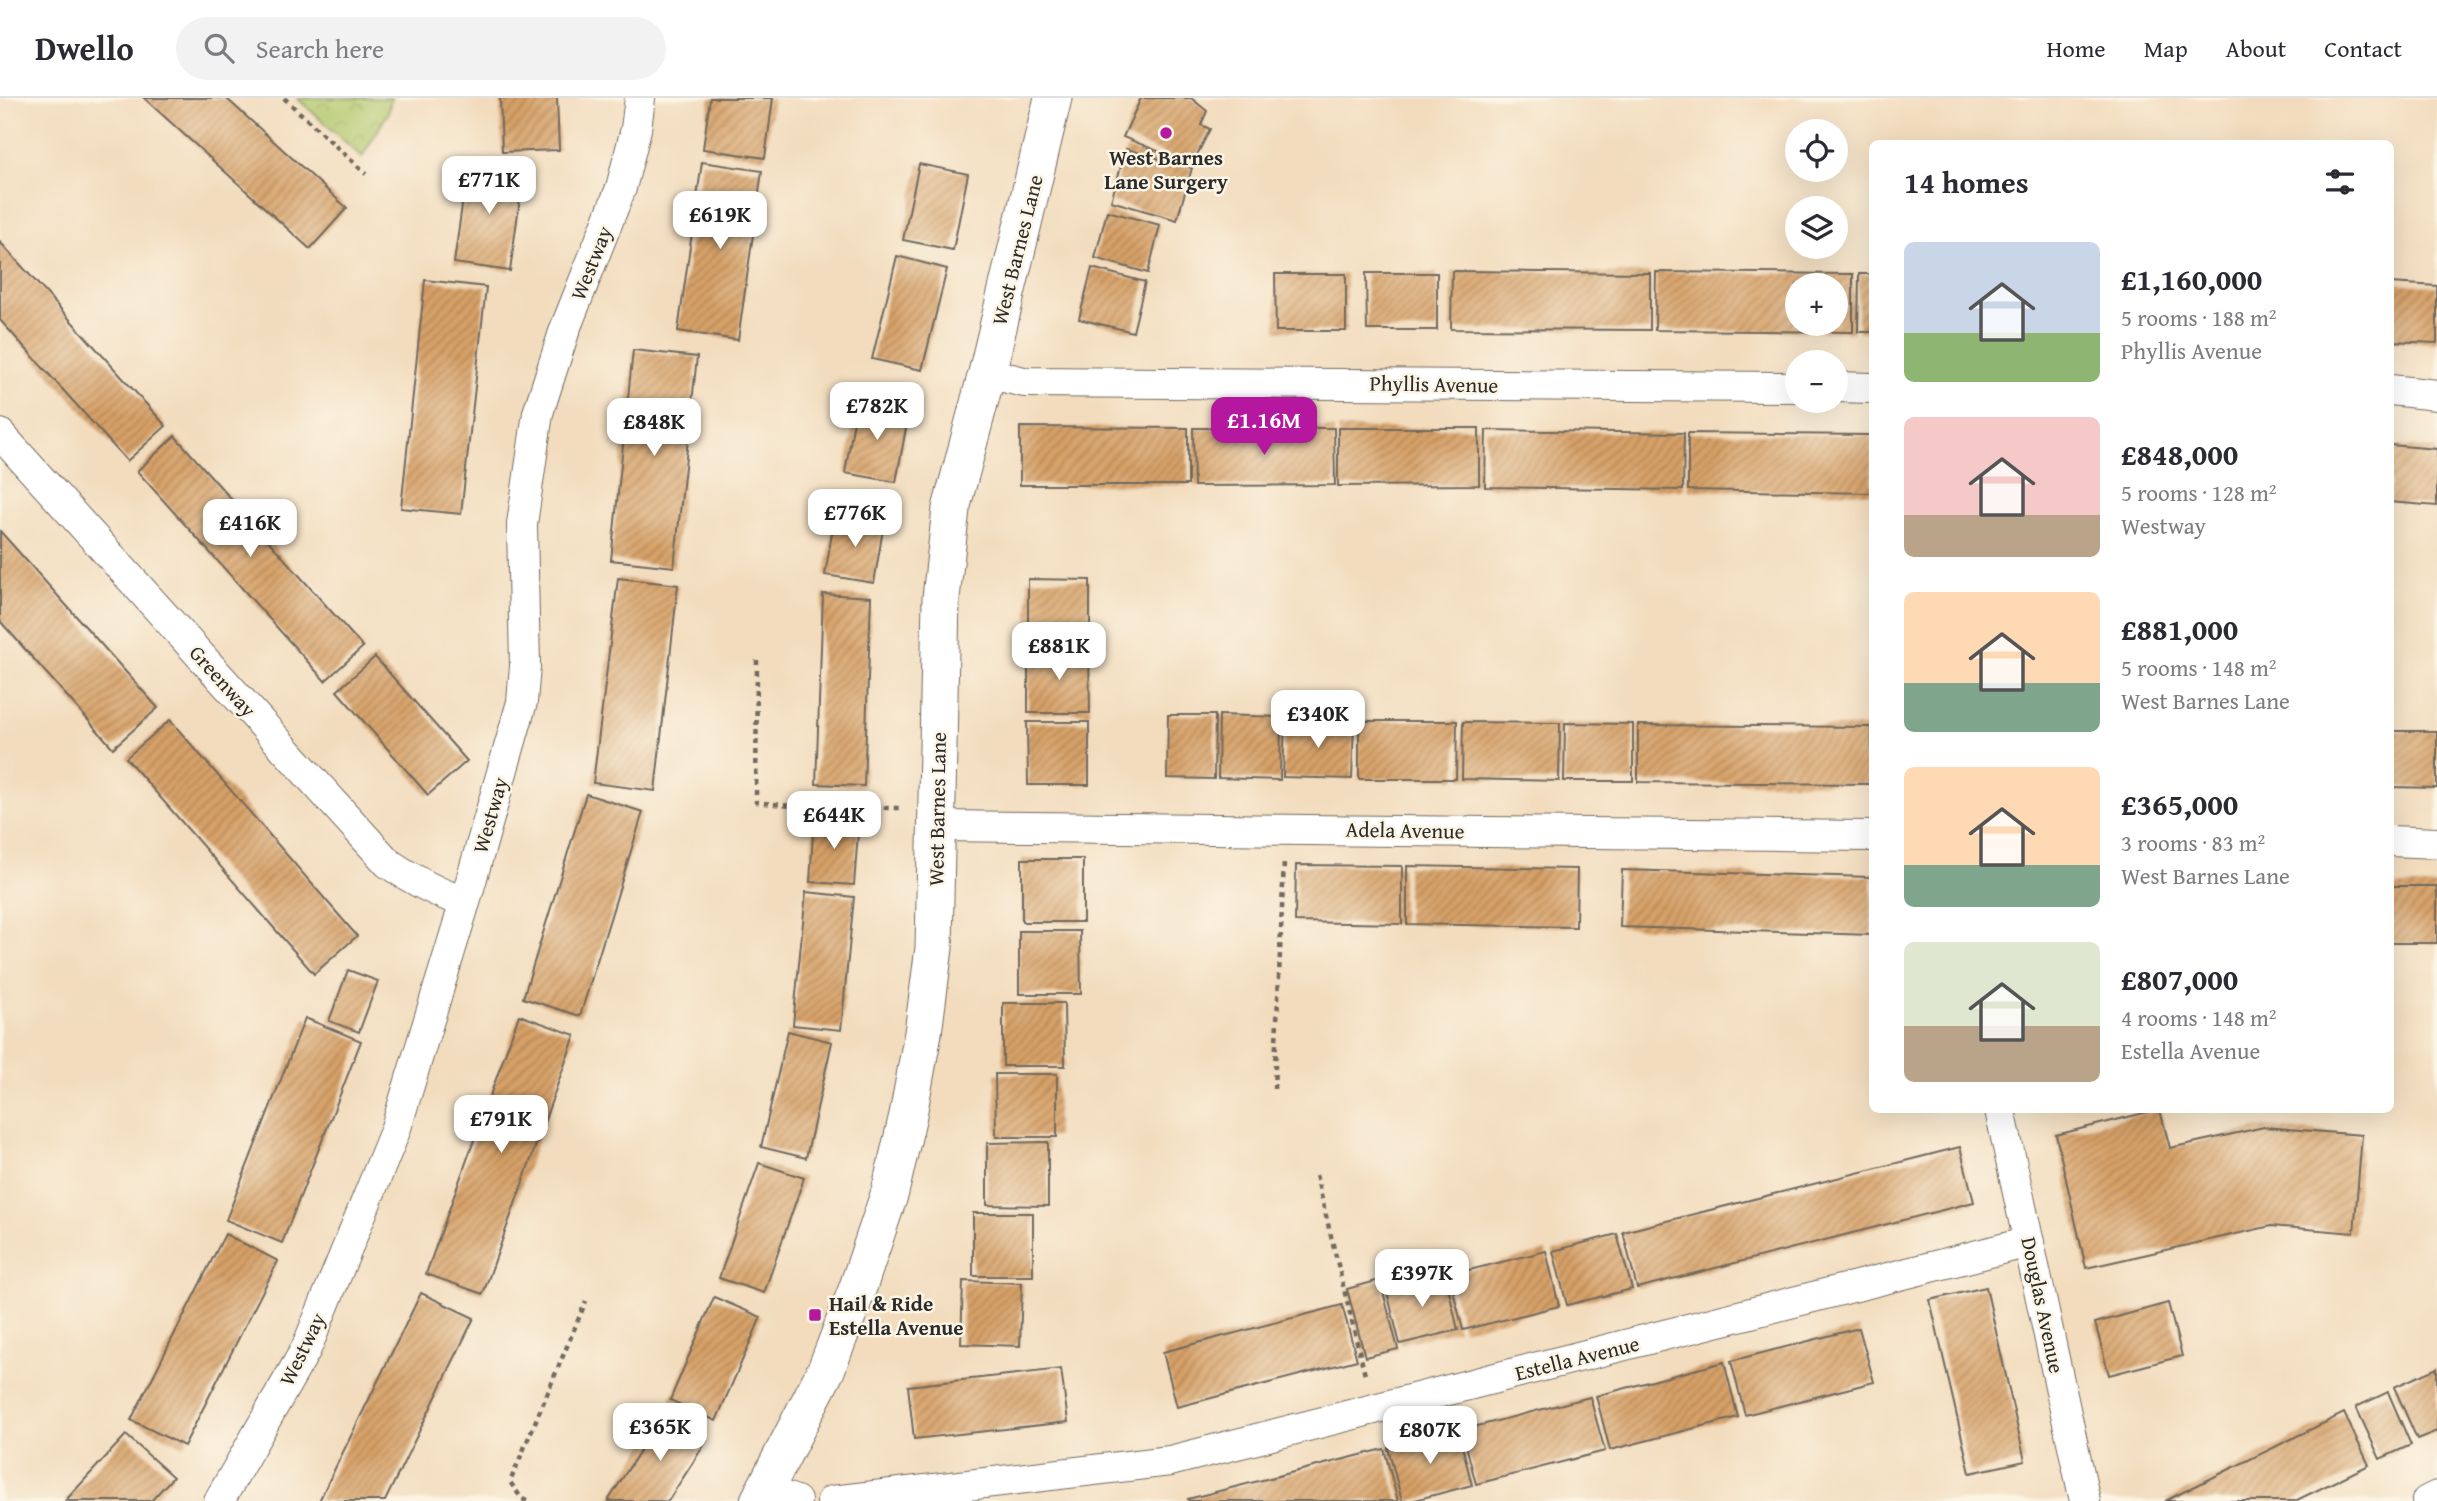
<!DOCTYPE html>
<meta charset="utf-8">
<style>
:root{--surface:#fff;--page:#f2f2f3;--text:#2b2b33;--muted:#7c7c81;--line:#e1e1e2;--accent:#b5179e}
body{margin:0;font-family:"Gentium Book Plus",serif;background:var(--page);color:var(--text);height:100vh;display:flex;flex-direction:column;font-size:26px;white-space:nowrap}
*{box-sizing:border-box;margin:0}
p{font-size:23px;color:var(--muted)}
.icon{flex:none;width:38px;height:38px;fill:none;stroke:currentColor;stroke-width:2;stroke-linecap:round;stroke-linejoin:round}
.map{position:relative;flex:1;overflow:hidden}
.panel{position:absolute;left:1869px;top:42px;width:525px;height:973px;display:flex;flex-direction:column;background:var(--surface);border-radius:10px;box-shadow:0 7px 28px #0002}
.panel>*{flex:none}
.controls{position:absolute;left:1785px;top:21px;display:grid;gap:14px}
.controls a{display:grid;place-items:center;width:63px;height:63px;border-radius:50%;background:var(--surface);box-shadow:0 7px 28px #0002;font-size:35px}
.price{position:absolute;translate:-50% -60px;padding:0 16px;border-radius:14px;background:#fff;color:#222;font-size:23px;line-height:46px;filter:drop-shadow(0 2px 4px #0008)}
.price::after{content:'';position:absolute;left:50%;top:42px;width:21px;height:16px;margin-left:-10px;background:inherit;clip-path:polygon(0 0,100% 0,50% 100%)}
.price.selected{background:var(--accent);color:#fff}
ul{padding:0;list-style:none}
li{display:flex;align-items:center;gap:21px;height:175px;padding:0 35px}
li span{display:grid;place-items:center;flex:none;width:196px;height:140px;border-radius:10px;color:#555}
li>.icon{margin-inline-start:auto}
span .icon{width:84px;height:84px;fill:#fffc;stroke-width:1}
li b{font-size:30px}
h2{display:flex;justify-content:space-between;align-items:center;height:84px;padding:0 35px;font-size:30px}
header{display:flex;align-items:center;gap:42px;box-sizing:border-box;height:98px;padding:0 35px;background:var(--surface);border-bottom:2px solid var(--line)}
header strong{font-size:33px}
nav{display:flex;gap:38px;margin-inline-start:auto;font-size:24px}
.search{width:490px;height:63px;background:var(--page);display:flex;align-items:center;gap:18px;box-sizing:border-box;padding:0 24px;border-radius:38px;color:var(--muted);font-size:26px}
.map>svg:first-child{display:block}
.park{fill:url(#park-crowns);stroke:#6e794b;stroke-width:2}
.building{fill:url(#building-hatch);fill-rule:evenodd}
.lines{fill:none;stroke-linecap:round;stroke-linejoin:round}
.minor-casing{stroke:#71695e;stroke-width:32}
.tertiary-casing{stroke:#71695e;stroke-width:39}
.path{stroke:#71695e;stroke-width:4.5;stroke-dasharray:5 5;stroke-linecap:butt}
.minor{stroke:#fff;stroke-width:30}
.tertiary{stroke:#fff;stroke-width:37}
.poi-dot{fill:#b5179e;stroke:#fcf5e5;stroke-width:2.5}
.labels{text-anchor:middle;dominant-baseline:central;stroke-width:5;stroke-linejoin:round;paint-order:stroke}
.poi-label{font-size:21px;font-weight:bold;fill:#2b2b2b;stroke:#fcf5e5}
.street-label{font-size:21px;fill:#2b2b2b;stroke:#fcf5e5}
</style>
<header>
<strong>Dwello</strong>
<div class="search"><svg class="icon" aria-label="search" viewBox="0 0 24 24"><circle cx="10" cy="10" r="6"/><path d="M15 15l6 6"/></svg>Search here</div>
<nav><a>Home</a><a>Map</a><a>About</a><a>Contact</a></nav>
</header>
<div class="map">
<svg width="2437" height="1403" viewBox="0 0 2437 1403">
<defs>
<pattern id="park-crowns" width="20" height="18" patternUnits="userSpaceOnUse" patternTransform="scale(1.75)"><rect width="20" height="18" fill="#b1c76b"/><path d="M2 6a3 3 0 1 1 6 0M12 15a3 3 0 1 1 6 0" fill="none" stroke="#98ab5d"/></pattern>
<pattern id="building-hatch" width="6" height="6" patternUnits="userSpaceOnUse" patternTransform="scale(1.75)"><rect width="6" height="6" fill="#d7a168"/><path d="M-1 1l2-2M0 6l6-6M5 7l2-2" fill="none" stroke="#af8356"/></pattern>
</defs>
<rect width="100%" height="100%" fill="#fcf5e5"/>
<filter id="ink" filterUnits="userSpaceOnUse"><feTurbulence type="fractalNoise" baseFrequency=".0143" numOctaves="2"/><feDisplacementMap in="SourceGraphic" scale="14" xChannelSelector="R" yChannelSelector="G"/><feConvolveMatrix kernelMatrix="1 2 1 2 8 2 1 2 1" color-interpolation-filters="sRGB"/></filter>
<filter id="wash" filterUnits="userSpaceOnUse"><feTurbulence type="fractalNoise" baseFrequency=".00686" numOctaves="4" result="noise"/><feDisplacementMap in="SourceGraphic" scale="28" xChannelSelector="R" yChannelSelector="G"/><feGaussianBlur stdDeviation="1.57" result="paint"/><feColorMatrix in="noise" values="0 0 0 0 0 0 0 0 0 0 0 0 0 0 0 0 0 1.4 0 .05"/><feComposite in="paint" operator="in"/></filter>
<g filter="url(#wash)">
<rect width="100%" height="100%" fill="#f2dcbd"/>
<polygon class="park" points="297,0 391,0 388,15 362,59"/>
<g id="blocks">
<g class="building">
<polygon points="144,0 226,0 347,110 310,151"/>
<polygon points="500,0 557,0 559,52 502,54"/>
<polygon points="710,0 773,0 765,60 703,51"/>
<polygon points="1141,0 1191,0 1207,13 1201,27 1210,31 1192,67 1123,39"/>
<polygon points="1126,51 1192,70 1177,122 1111,103"/>
<polygon points="468,64 524,71 510,173 454,165"/>
<polygon points="702,64 762,73 738,242 678,233"/>
<polygon points="919,66 968,76 953,152 903,142"/>
<polygon points="1107,113 1160,127 1148,175 1095,160"/>
<polygon points="0,144 166,328 127,363 0,222"/>
<polygon points="897,158 947,171 922,272 872,261"/>
<polygon points="1092,170 1145,184 1133,234 1079,221"/>
<polygon points="1452,173 1650,175 1650,232 1451,231"/>
<path d="M1656,174l197,2v58l-198,-2zM1797,187h39v39h-39z"/>
<polygon points="1366,175 1437,175 1437,232 1367,232"/>
<polygon points="1275,176 1346,176 1346,233 1276,233"/>
<polygon points="1859,176 1872,176 1872,234 1858,234"/>
<polygon points="425,182 486,189 461,416 401,410"/>
<polygon points="2390,185 2437,188 2437,245 2390,243"/>
<polygon points="633,252 697,259 674,469 611,462"/>
<polygon points="857,305 909,314 896,384 845,375"/>
<polygon points="1020,329 1188,330 1188,387 1020,387"/>
<polygon points="1193,330 1334,330 1335,387 1194,388"/>
<polygon points="1338,330 1479,330 1479,387 1338,388"/>
<polygon points="1486,332 1684,335 1683,392 1485,389"/>
<polygon points="1688,335 1872,337 1872,395 1688,392"/>
<polygon points="175,338 363,549 325,583 137,373"/>
<polygon points="2390,347 2437,351 2437,408 2390,404"/>
<polygon points="835,417 884,425 874,485 825,477"/>
<polygon points="0,433 158,610 113,650 0,523"/>
<polygon points="618,480 678,487 655,693 593,685"/>
<polygon points="1028,481 1090,482 1090,544 1028,544"/>
<polygon points="823,496 871,499 864,688 816,686"/>
<polygon points="1028,552 1089,552 1090,615 1028,615"/>
<polygon points="375,559 467,663 428,697 337,593"/>
<polygon points="1168,617 1215,617 1214,681 1167,680"/>
<polygon points="1219,617 1281,619 1280,682 1218,680"/>
<polygon points="170,622 357,838 314,876 126,660"/>
<polygon points="1285,622 1354,624 1352,681 1283,679"/>
<polygon points="1359,623 1457,623 1456,681 1359,681"/>
<polygon points="1027,624 1089,624 1089,687 1028,687"/>
<polygon points="1463,624 1560,625 1559,683 1462,681"/>
<polygon points="1565,625 1633,626 1633,683 1564,683"/>
<polygon points="1638,627 1872,629 1872,686 1638,684"/>
<polygon points="2390,633 2437,633 2437,690 2390,689"/>
<polygon points="586,696 643,714 580,918 523,900"/>
<polygon points="814,719 859,722 854,787 810,784"/>
<rect x="1022" y="761" width="61" height="63"/>
<polygon points="1296,767 1402,768 1402,826 1295,824"/>
<polygon points="1407,768 1577,771 1576,829 1407,826"/>
<polygon points="1622,772 1872,779 1872,837 1620,829"/>
<rect x="2390" y="788" width="47" height="57"/>
<polygon points="806,794 854,799 841,932 793,927"/>
<polygon points="1019,833 1080,833 1081,896 1019,896"/>
<polygon points="348,872 378,883 359,934 329,923"/>
<polygon points="1003,905 1064,905 1065,968 1003,968"/>
<polygon points="519,917 575,937 483,1196 426,1176"/>
<polygon points="305,920 361,943 282,1145 226,1122"/>
<polygon points="788,933 832,944 806,1060 761,1049"/>
<polygon points="995,976 1057,976 1057,1039 996,1039"/>
<polygon points="2156,1012 2160,1012 2170,1050 2264,1029 2362,1037 2354,1135 2271,1128 2086,1170 2056,1037"/>
<polygon points="1048,1044 1048,1108 987,1107 987,1045"/>
<polygon points="1960,1049 1974,1104 1637,1190 1623,1134"/>
<polygon points="759,1065 804,1080 764,1195 719,1180"/>
<rect x="973" y="1115" width="60" height="63"/>
<polygon points="225,1136 278,1163 184,1348 131,1322"/>
<polygon points="1617,1136 1632,1191 1567,1207 1553,1153"/>
<polygon points="1546,1153 1559,1208 1463,1232 1449,1177"/>
<polygon points="1445,1176 1458,1232 1400,1246 1386,1190"/>
<polygon points="1380,1182 1398,1251 1365,1259 1347,1191"/>
<polygon points="963,1183 1022,1185 1020,1248 961,1246"/>
<polygon points="1986,1189 2025,1363 1970,1375 1930,1202"/>
<polygon points="421,1195 474,1220 430,1311 385,1403 319,1403"/>
<polygon points="714,1199 761,1219 716,1323 670,1302"/>
<polygon points="2168,1205 2182,1258 2109,1277 2095,1225"/>
<polygon points="1342,1207 1357,1262 1177,1309 1163,1254"/>
<polygon points="1859,1230 1874,1284 1745,1317 1731,1263"/>
<polygon points="1724,1264 1738,1319 1610,1352 1596,1298"/>
<polygon points="2437,1270 2437,1333 2417,1341 2394,1289"/>
<polygon points="1061,1271 1068,1324 914,1341 908,1288"/>
<polygon points="2388,1294 2411,1347 2380,1361 2356,1309"/>
<polygon points="1590,1299 1605,1353 1476,1386 1462,1332"/>
<polygon points="664,1315 707,1342 690,1369 668,1403 608,1403"/>
<polygon points="2344,1315 2369,1367 2295,1403 2165,1403"/>
<polygon points="1458,1332 1472,1387 1411,1403 1402,1403 1388,1350"/>
<polygon points="126,1337 173,1379 151,1403 65,1403"/>
<polygon points="1384,1351 1398,1403 1189,1403 1188,1401"/>
</g>
</g>
</g>
<g filter="url(#ink)">
<use href="#blocks" fill-opacity="0" stroke="#71695e" stroke-width="2"/>
<g class="lines">
<g class="minor-casing">
<g id="minor">
<polyline points="987,275 1024,284 1797,289"/>
<polyline points="1836,289 1872,290"/>
<polyline points="2390,292 2437,297"/>
<path d="M0,336l388,429c25,17 48,30 77,39"/>
<polyline points="937,728 1872,738"/>
<polyline points="2390,743 2437,745"/>
<polyline points="2000,1012 2085,1403"/>
<polyline points="765,1392 796,1403"/>
<polyline points="219,1403 306,1251 395,1033 465,804 522,604 525,568 522,426 538,315 565,231 621,90 636,31 640,0"/>
<polyline points="832,1403 1170,1363 2029,1144"/>
<polyline points="2427,1403 2437,1398"/>
</g>
</g>
<g class="tertiary-casing">
<polyline id="tertiary" points="759,1403 826,1272 857,1192 890,1094 908,1017 923,935 934,850 941,500 951,411 987,275 1053,0"/>
</g>
<g class="path">
<polyline points="284,0 366,76"/>
<polyline points="757,562 756,704 800,709 900,710"/>
<polyline points="1274,991 1284,764"/>
<polyline points="1316,1077 1365,1277"/>
<polyline points="527,1403 522,1401 510,1384 586,1203"/>
</g>
<use href="#minor" class="minor"/>
<use href="#tertiary" class="tertiary"/>
</g>
</g>
<g class="poi-dot">
<circle cx="1166" cy="35" r="7"/>
<rect x="808" y="1210" width="14" height="14" rx="3.5"/>
</g>
<g class="labels">
<g class="poi-label">
<text x="1166" y="59">West Barnes<tspan x="1166" dy="24">Lane Surgery</tspan></text>
<text x="829" y="1205" text-anchor="start">Hail &amp; Ride<tspan x="829" dy="24">Estella Avenue</tspan></text>
</g>
<g class="street-label">
<text transform="translate(1017 152) rotate(-76)">West Barnes Lane</text>
<text transform="translate(591 165) rotate(-68)">Westway</text>
<text transform="translate(1434 286) rotate(1)">Phyllis Avenue</text>
<text transform="translate(223 583) rotate(48)">Greenway</text>
<text transform="translate(937 711) rotate(-89)">West Barnes Lane</text>
<text transform="translate(490 717) rotate(-74)">Westway</text>
<text transform="translate(1405 732) rotate(1)">Adela Avenue</text>
<text transform="translate(2043 1207) rotate(78)">Douglas Avenue</text>
<text transform="translate(302 1251) rotate(-64)">Westway</text>
<text transform="translate(1577 1260) rotate(-14)">Estella Avenue</text>
</g>
</g>
</svg>
<div class="controls">
<a><svg class="icon" aria-label="locate" viewBox="0 0 24 24"><circle cx="12" cy="12" r="6"/><path d="M12 2v4M12 18v4M2 12h4M18 12h4"/></svg></a>
<a><svg class="icon" aria-label="layers" viewBox="0 0 24 24"><path d="M12 4l9 5-9 5-9-5zM3 14l9 5 9-5"/></svg></a>
<a>+</a>
<a>−</a>
</div>
<b class="price" style="left:489px;top:118px">£771K</b>
<b class="price" style="left:720px;top:153px">£619K</b>
<b class="price" style="left:877px;top:344px">£782K</b>
<b class="price selected" style="left:1264px;top:359px">£1.16M</b>
<b class="price" style="left:654px;top:360px">£848K</b>
<b class="price" style="left:855px;top:451px">£776K</b>
<b class="price" style="left:250px;top:461px">£416K</b>
<b class="price" style="left:1059px;top:584px">£881K</b>
<b class="price" style="left:1318px;top:652px">£340K</b>
<b class="price" style="left:834px;top:753px">£644K</b>
<b class="price" style="left:501px;top:1057px">£791K</b>
<b class="price" style="left:1422px;top:1211px">£397K</b>
<b class="price" style="left:660px;top:1365px">£365K</b>
<b class="price" style="left:1430px;top:1368px">£807K</b>
<section class="panel">
<h2>14 homes<svg class="icon" aria-label="filters" viewBox="0 0 24 24"><path d="M4 7h16M4 17h16"/><circle cx="9" cy="7" r="2"/><circle cx="15" cy="17" r="2"/></svg></h2>
<ul>
<li><span style="background:linear-gradient(#c9d6e8 65%,#8fb573 0)"><svg class="icon" aria-label="home" viewBox="0 0 24 24"><path d="M3 11l9-7 9 7M6 9v11h12V9"/></svg></span><div><b>£1,160,000</b><p>5 rooms · 188 m²</p><p>Phyllis Avenue</p></div></li>
<li><span style="background:linear-gradient(#f6c9c9 70%,#b9a48a 0)"><svg class="icon" aria-label="home" viewBox="0 0 24 24"><path d="M3 11l9-7 9 7M6 9v11h12V9"/></svg></span><div><b>£848,000</b><p>5 rooms · 128 m²</p><p>Westway</p></div></li>
<li><span style="background:linear-gradient(#ffd9b3 65%,#7fa58c 0)"><svg class="icon" aria-label="home" viewBox="0 0 24 24"><path d="M3 11l9-7 9 7M6 9v11h12V9"/></svg></span><div><b>£881,000</b><p>5 rooms · 148 m²</p><p>West Barnes Lane</p></div></li>
<li><span style="background:linear-gradient(#ffd9b3 70%,#7fa58c 0)"><svg class="icon" aria-label="home" viewBox="0 0 24 24"><path d="M3 11l9-7 9 7M6 9v11h12V9"/></svg></span><div><b>£365,000</b><p>3 rooms · 83 m²</p><p>West Barnes Lane</p></div></li>
<li><span style="background:linear-gradient(#dfe7d0 60%,#b9a48a 0)"><svg class="icon" aria-label="home" viewBox="0 0 24 24"><path d="M3 11l9-7 9 7M6 9v11h12V9"/></svg></span><div><b>£807,000</b><p>4 rooms · 148 m²</p><p>Estella Avenue</p></div></li>
</ul>
</section>
</div>
